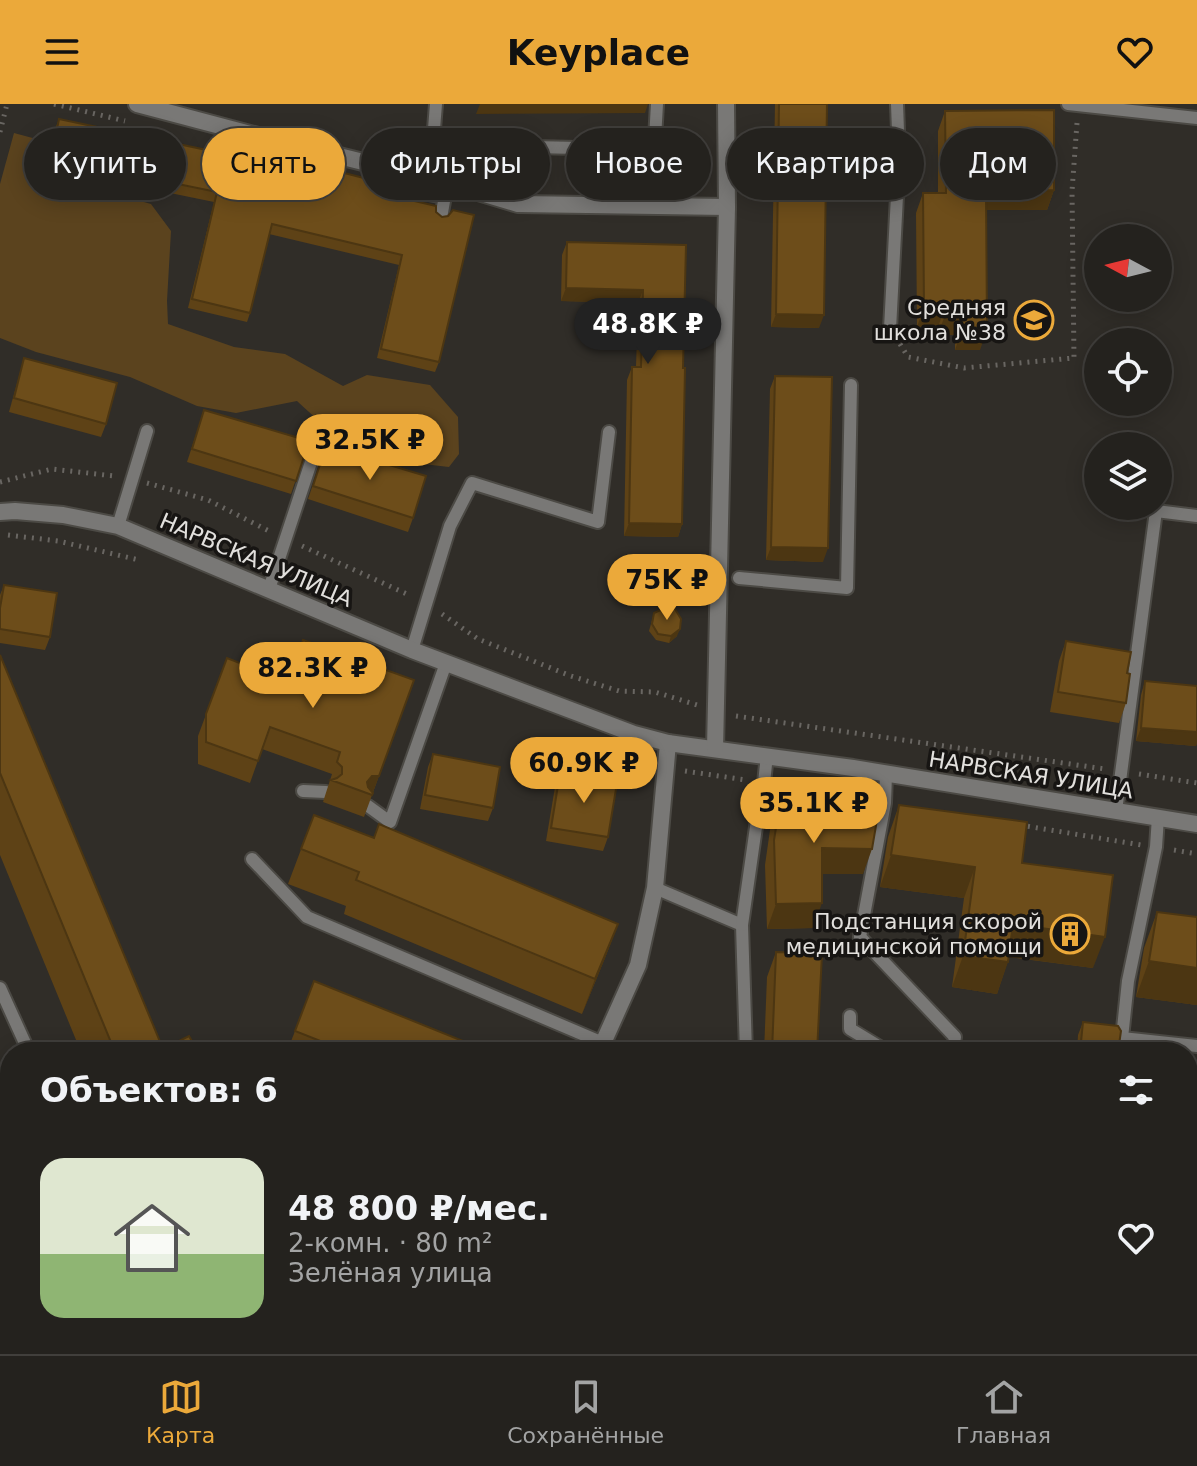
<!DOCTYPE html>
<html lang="ru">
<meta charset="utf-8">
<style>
:root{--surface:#24221e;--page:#302f2b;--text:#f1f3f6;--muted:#a3a4a4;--line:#413f3c;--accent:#eba93a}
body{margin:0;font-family:"DejaVu Sans",sans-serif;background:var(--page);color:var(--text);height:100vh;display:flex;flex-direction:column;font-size:30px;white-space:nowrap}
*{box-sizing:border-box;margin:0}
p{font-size:26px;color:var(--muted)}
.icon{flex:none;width:44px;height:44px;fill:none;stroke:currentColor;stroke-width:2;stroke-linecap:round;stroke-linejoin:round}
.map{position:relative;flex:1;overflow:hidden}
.drawer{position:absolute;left:0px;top:938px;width:1198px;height:312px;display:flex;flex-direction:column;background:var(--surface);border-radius:32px 32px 0 0;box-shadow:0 4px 20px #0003,0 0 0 2px var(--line)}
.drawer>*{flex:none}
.banner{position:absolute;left:24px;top:24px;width:1150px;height:72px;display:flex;gap:16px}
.needle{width:52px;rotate:277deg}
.buttons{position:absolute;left:1084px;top:120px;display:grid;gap:16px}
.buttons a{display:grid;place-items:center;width:88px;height:88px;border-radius:50%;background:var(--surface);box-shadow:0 4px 20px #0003,0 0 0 2px var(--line);font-size:40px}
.price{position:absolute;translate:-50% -68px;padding:0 18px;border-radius:28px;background:var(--accent);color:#111;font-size:26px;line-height:52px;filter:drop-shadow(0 2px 4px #0008)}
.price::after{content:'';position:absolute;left:50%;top:48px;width:24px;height:18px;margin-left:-12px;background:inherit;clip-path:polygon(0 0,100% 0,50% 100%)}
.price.selected{background:#222;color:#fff}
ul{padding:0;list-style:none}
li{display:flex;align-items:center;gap:24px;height:200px;padding:0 40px}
li span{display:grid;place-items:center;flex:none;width:224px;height:160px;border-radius:24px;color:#555}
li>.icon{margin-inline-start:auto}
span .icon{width:96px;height:96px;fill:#fffc;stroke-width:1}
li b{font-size:34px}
h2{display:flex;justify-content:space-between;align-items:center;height:96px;padding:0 40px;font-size:34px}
.chip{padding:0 28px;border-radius:36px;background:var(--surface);box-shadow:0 4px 20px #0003,0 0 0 2px var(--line);font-size:28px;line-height:72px}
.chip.selected{background:var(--accent);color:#111}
header{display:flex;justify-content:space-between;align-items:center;height:104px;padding:0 40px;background:var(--accent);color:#111;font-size:36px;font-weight:800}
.menu{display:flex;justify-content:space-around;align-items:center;height:112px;border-top:2px solid var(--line);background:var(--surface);font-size:22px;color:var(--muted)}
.menu a{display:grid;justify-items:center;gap:4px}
.menu .selected{color:var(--accent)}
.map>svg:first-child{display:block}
.green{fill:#5b431e}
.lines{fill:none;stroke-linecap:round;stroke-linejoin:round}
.service-casing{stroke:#4c4a45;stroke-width:16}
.minor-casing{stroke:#4c4a45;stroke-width:20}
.tertiary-casing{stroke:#4c4a45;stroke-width:20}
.primary-casing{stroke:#4c4a45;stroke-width:24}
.path{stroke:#696662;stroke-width:5;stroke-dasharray:2 6;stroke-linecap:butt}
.service{stroke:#797876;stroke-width:12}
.minor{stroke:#797876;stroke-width:16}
.tertiary{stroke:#797876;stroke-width:16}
.primary{stroke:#c6c3be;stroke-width:20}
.wall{fill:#5e4216}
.shaded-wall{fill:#4c3612}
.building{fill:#6d4d1a;stroke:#4c3612;stroke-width:2}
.labels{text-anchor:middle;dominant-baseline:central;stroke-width:7;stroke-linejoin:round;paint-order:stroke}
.poi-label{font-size:22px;fill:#e2e0dd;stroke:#171513;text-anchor:end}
.street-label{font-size:22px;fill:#e2e0dd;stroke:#171513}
</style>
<header><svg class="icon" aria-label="menu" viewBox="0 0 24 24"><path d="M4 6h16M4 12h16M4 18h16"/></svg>Keyplace<svg class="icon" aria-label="heart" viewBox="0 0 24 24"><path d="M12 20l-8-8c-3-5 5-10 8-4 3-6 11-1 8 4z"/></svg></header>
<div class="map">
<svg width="1197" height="1250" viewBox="0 0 1197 1250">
<rect width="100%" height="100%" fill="#302d28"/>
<path class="green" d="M14,29l26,7 -3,14 10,21 104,29 20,27 -4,70 1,23 66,23 51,7 58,32 24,-11 63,10 28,32 1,37 -10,13c-29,-3 -59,-6 -86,-18 -25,-11 -47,-30 -66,-48l-61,12 -39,-7 -67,-29 -94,-25 -36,-14v-154z"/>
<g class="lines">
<g class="service-casing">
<g id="service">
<polyline points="1068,0 1197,14"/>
<polyline points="433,41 626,45 655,35 657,0"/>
<polyline points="251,63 258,32"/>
<polyline points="297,68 303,43"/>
<polyline points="430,75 436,0"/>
<polyline points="382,81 444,93"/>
<polyline points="441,114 446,86"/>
<polyline points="890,225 899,54 897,0"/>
<polyline points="118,422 147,327"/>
<polyline points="739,474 847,484 851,281"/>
<polyline points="269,485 314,349"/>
<polyline points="412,546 450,422 472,379 598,418 609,328"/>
<polyline points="886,670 885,699 860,833 955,933 953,948"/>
<polyline points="303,687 326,688"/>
<polyline points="368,702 390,718 446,559"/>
<polyline points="1116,707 1156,407 1197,412"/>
<polyline points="1158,713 1156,743 1128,877 1122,934 1197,942"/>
<polyline points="252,755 307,813 603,939"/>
<polyline points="655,784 742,821 746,948"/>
<polyline points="742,821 761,688 764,679 767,651"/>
<polyline points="0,884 29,948"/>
<polyline points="850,912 850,925 888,948"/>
<polyline points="1188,1128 1197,1129"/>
<polyline points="318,1240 342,1250"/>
</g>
</g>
<g class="minor-casing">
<g id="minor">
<polyline points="137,0 258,32 448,79 518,100 727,103"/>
<polyline points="599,948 638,861 655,784 668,639"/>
<polyline points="462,1250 466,1240"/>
</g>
</g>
<g class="tertiary-casing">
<g id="tertiary">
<polyline points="0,408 15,407 63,411 118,422 412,546 634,630 668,639 853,664 1197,720"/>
<polyline points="715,645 727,103 726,0"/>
</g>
</g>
<g class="primary-casing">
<g id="primary">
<polyline points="0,1127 10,1138"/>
<polyline points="0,1165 10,1157"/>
<polyline points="0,1219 10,1226"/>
<polyline points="29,1240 43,1250"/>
<polyline points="127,1240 142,1250"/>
</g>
</g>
<g class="path">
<polyline points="54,0 125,17"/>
<polyline points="0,28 7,0"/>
<polyline points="900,240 908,253 964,264 1074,254 1072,87 1077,19"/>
<polyline points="0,378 52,365 114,372"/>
<polyline points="147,379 208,396 271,428"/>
<polyline points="8,431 58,437 139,456"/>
<polyline points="302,442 409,491"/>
<polyline points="442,510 478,535 571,572 619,587 655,588 697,601"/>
<polyline points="736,612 1105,665"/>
<polyline points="685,667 746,676"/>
<polyline points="1139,670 1197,679"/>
<polyline points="780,682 868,697"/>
<polyline points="1020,721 1141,741"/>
<polyline points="1174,746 1197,750"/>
<polyline points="637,1240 642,1250"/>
<polyline points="1076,1250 1077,1240"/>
</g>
<use href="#service" class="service"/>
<use href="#minor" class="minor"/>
<use href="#tertiary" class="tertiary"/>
<use href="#primary" class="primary"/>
</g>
<g class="wall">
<polygon points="775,0 827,0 819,224 771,223"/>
<polygon points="945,7 1054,86 1047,106 986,106 980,246 955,246 955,231 938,231 938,223 917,223 916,109 923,89 938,89 938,27"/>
<polygon points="59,15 248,59 253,62 319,69 321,63 393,92 439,258 435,268 377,254 399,161 269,130 250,209 247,218 188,204 214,98 48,64 55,25"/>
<polygon points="567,138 686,141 683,264 682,420 678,433 624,432 627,276 632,263 636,263 638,199 561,197 562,151"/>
<polygon points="24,254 106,320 101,333 9,308"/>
<polygon points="775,272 823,458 766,456 770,285"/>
<polygon points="204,306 309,337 291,390 187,358"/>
<polygon points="326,342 413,414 408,428 308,395"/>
<polygon points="4,481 50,533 45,546 0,539 0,491"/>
<polygon points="654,509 677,532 669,539 656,536 649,527"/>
<polygon points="1066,537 1127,569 1126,599 1119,619 1050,608 1059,557"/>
<polygon points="0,551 163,945 198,948 81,948 0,751"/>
<polygon points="227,554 288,578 414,576 364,713 323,698 332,670 262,645 250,679 198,660 198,632"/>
<polygon points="1145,577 1197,582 1197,638 1196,642 1136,637 1141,591"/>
<polygon points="433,650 493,704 488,717 420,705 428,663"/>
<polygon points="560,669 608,733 603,747 546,737 555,683"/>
<polygon points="781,693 863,770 822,770 813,824 767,825 765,761 771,719"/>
<polygon points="899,701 1022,759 1093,864 1009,853 997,890 952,883 964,794 880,783 888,733"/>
<polygon points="314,711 374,734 618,820 605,854 582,910 344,810 346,802 288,780"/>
<polygon points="1157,808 1197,813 1197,901 1136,893 1144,844"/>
<polygon points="776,848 817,948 764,948 767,873"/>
<polygon points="1083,918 1118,948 1077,948 1078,931"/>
<polygon points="295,927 490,948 287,948"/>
<polygon points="491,1240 625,1240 649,1250 487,1250"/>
<rect x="737" y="1240" width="136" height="10"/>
<rect x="930" y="1240" width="52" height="10"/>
<polygon points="1096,1240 1188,1240 1197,1250 1095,1250"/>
</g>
<g class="shaded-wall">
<polygon points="480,0 648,0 645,9 476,10"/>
<polygon points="1054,86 1047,106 979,106 986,87"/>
<polygon points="566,184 643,186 638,199 561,197"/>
<polygon points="924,203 945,203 938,223 917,223"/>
<polygon points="776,210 824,211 819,224 771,223"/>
<polygon points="945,211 962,211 955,231 938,231"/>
<polygon points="962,226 987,226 980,246 955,246"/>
<polygon points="629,419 682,420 678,433 624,432"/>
<polygon points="771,443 828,444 823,458 766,456"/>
<polygon points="680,525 677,532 669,539 671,532"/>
<polygon points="1141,624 1197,628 1197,638 1196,642 1136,637"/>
<polygon points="372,672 379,672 372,691 364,688 367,678"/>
<polygon points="822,744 872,745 863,770 813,770"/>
<polygon points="891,751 975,763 964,794 880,783"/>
<polygon points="822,799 813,824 767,825 776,800"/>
<polygon points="618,820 605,854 582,910 595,875"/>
<polygon points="1013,820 1105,833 1093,864 1002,852"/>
<polygon points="963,852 1008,858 997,890 952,883"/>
<polygon points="1149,857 1197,864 1197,901 1136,893"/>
<polygon points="1188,1060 1197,1061 1197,1098 1188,1097"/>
<polygon points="1103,1240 1172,1240 1197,1243 1197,1250 1099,1250"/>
</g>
<g class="building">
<polygon points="779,0 827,0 824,211 776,210"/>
<polygon points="1054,6 1054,86 986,87 987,226 962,226 962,211 945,211 945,203 924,203 923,89 946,89 945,7"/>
<polygon points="59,15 226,50 227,47 246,52 248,59 253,62 261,60 263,56 293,63 299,67 305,66 320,69 321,63 395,82 393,92 436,102 436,108 442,113 448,112 453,106 474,111 439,258 381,245 402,151 272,120 250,209 192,195 217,88 51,54"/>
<polygon points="567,138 686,141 683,264 685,264 682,420 629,419 632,263 641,263 643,186 566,184"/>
<polygon points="24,254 117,279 106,320 14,294"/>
<polygon points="775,272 832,273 828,444 771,443"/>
<polygon points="204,306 309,337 296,377 192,345"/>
<polygon points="326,342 426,372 413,414 313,382"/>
<polygon points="4,481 57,489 50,533 0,525 0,504"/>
<polygon points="667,503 675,505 681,515 680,525 671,532 658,530 652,520 654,509"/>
<polygon points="303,536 414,576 379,672 372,672 367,678 368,683 373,689 372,691 331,676 337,674 342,670 342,663 337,658 340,648 270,623 258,657 206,638 206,610 227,554 288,578"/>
<polygon points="1066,537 1131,548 1127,569 1130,570 1126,599 1058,588"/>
<polygon points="0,551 163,945 189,932 198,948 158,948 161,946 157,948 115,948 0,669"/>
<polygon points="1145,577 1197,582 1197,628 1141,624"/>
<polygon points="433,650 500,663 493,704 425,691"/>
<polygon points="560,669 617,679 608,733 551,724"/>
<polygon points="781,693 878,710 872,745 822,744 822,799 776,800 774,736"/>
<polygon points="899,701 1027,718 1022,759 1113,771 1105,833 1013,820 1008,858 963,852 975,763 891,751"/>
<polygon points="314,711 374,734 379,720 618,820 595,875 356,776 359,768 301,745"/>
<polygon points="1157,808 1197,813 1197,864 1149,857"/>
<polygon points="776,848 822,850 817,948 772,948"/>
<polygon points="314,877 490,948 348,948 295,927"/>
<polygon points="1083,918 1118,922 1121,927 1118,948 1080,948"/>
<polygon points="1188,1004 1197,1005 1197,1061 1188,1060"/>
<polygon points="1188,1190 1197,1191 1197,1243 1172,1240 1188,1240"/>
<polygon points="491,1240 539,1240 535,1250 491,1250 488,1249"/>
<polygon points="566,1240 625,1240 649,1250 590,1250"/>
<rect x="744" y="1240" width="129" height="10"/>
<rect x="937" y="1240" width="45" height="10"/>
</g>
<defs>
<g id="school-ring" transform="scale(2)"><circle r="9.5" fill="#171513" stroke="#eba93a" stroke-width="1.5"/><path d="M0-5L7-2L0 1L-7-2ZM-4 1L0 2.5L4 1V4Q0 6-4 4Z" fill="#eba93a"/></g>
<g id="building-ring" transform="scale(2)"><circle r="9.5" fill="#171513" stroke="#eba93a" stroke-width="1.5"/><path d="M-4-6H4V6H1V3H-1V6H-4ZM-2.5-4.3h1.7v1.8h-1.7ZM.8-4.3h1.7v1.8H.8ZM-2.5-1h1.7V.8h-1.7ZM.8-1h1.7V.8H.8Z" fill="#eba93a"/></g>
</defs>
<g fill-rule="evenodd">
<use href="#school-ring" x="1034" y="216"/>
<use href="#building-ring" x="1070" y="830"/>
</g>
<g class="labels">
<g class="poi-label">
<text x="1006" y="203">Средняя<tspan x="1006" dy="25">школа №38</tspan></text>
<text x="1042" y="817">Подстанция скорой<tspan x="1042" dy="25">медицинской помощи</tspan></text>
</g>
<g class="street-label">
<text transform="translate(256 456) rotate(23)">НАРВСКАЯ УЛИЦА</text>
<text transform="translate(1031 671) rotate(9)">НАРВСКАЯ УЛИЦА</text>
</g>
</g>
</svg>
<div class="buttons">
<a><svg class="needle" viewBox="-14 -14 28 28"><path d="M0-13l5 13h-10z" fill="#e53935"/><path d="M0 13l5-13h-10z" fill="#a3a4a4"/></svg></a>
<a><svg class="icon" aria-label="locate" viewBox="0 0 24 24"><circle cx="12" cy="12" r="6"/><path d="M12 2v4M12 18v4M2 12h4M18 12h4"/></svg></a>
<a><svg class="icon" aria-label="layers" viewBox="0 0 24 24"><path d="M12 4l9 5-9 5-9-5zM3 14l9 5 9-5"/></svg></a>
</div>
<b class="price selected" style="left:648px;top:262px">48.8K ₽</b>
<b class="price" style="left:370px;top:378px">32.5K ₽</b>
<b class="price" style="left:667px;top:518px">75K ₽</b>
<b class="price" style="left:313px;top:606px">82.3K ₽</b>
<b class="price" style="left:584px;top:701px">60.9K ₽</b>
<b class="price" style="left:814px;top:741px">35.1K ₽</b>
<div class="banner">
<a class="chip">Купить</a>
<a class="chip selected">Снять</a>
<a class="chip">Фильтры</a>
<a class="chip">Новое</a>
<a class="chip">Квартира</a>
<a class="chip">Дом</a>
</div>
<section class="drawer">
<h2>Объектов: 6<svg class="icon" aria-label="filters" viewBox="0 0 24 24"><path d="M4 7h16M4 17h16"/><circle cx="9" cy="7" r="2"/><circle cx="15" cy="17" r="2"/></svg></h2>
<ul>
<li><span style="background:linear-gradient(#dfe7d0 60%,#8fb573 0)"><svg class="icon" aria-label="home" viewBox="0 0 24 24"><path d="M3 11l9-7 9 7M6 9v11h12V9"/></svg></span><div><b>48 800 ₽/мес.</b><p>2-комн. · 80 m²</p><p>Зелёная улица</p></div><svg class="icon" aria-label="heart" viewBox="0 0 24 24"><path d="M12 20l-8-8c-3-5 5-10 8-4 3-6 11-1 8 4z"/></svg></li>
</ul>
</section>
</div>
<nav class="menu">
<a class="selected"><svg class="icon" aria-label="map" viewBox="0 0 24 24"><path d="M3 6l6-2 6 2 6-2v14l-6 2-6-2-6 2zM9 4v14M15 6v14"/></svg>Карта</a>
<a><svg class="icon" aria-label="saved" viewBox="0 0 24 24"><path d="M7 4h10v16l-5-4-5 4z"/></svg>Сохранённые</a>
<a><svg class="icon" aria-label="home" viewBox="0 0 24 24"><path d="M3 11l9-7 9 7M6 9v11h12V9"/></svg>Главная</a>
</nav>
